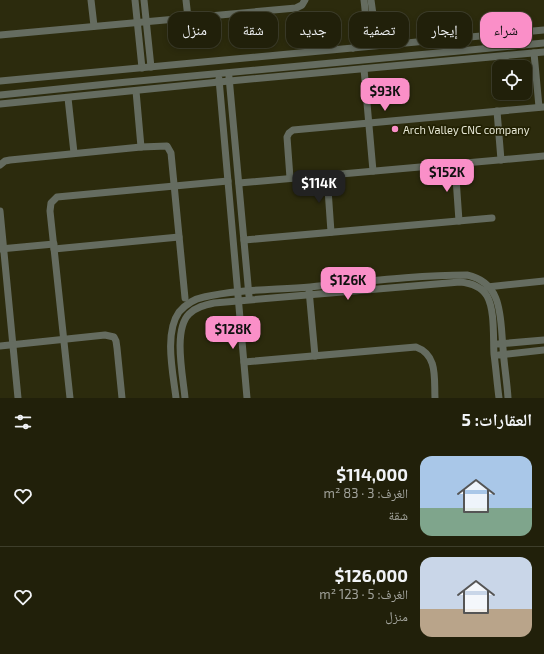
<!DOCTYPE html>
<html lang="ar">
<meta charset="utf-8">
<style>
:root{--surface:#21200a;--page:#2d2d18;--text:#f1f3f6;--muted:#a2a39c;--line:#3e3e2b;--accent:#fa8fc8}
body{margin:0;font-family:"Exo 2","Noto Naskh Arabic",sans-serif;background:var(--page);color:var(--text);direction:rtl;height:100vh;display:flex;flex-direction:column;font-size:15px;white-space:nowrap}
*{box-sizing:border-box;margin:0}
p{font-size:13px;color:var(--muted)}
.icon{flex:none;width:22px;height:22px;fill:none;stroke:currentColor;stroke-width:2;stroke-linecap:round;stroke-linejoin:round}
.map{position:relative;height:398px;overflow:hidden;direction:ltr}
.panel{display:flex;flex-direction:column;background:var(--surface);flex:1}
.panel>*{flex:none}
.guide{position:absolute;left:12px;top:12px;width:520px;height:36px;direction:rtl;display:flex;gap:8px}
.buttons{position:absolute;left:492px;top:60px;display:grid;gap:8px}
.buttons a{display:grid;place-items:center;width:40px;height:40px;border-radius:8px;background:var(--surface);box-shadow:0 2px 6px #0003,0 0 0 1px var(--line);font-size:20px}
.price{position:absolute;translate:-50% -34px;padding:0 9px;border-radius:8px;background:var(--accent);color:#111;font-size:13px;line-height:26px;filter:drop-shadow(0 1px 2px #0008)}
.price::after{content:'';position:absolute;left:50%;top:24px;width:12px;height:9px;margin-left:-6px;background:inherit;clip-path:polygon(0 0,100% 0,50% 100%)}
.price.on{background:#222;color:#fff}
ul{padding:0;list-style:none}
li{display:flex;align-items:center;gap:12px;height:100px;padding:0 12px}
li+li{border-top:1px solid var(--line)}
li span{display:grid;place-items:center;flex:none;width:112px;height:80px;border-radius:12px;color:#555}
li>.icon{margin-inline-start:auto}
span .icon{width:48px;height:48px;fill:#fffc;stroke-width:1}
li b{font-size:17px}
h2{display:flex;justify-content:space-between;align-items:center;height:48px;padding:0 12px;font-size:17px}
.pill{padding:0 14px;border-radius:12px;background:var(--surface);box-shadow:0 2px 6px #0003,0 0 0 1px var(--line);font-size:14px;line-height:36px}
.pill.on{background:var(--accent);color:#111}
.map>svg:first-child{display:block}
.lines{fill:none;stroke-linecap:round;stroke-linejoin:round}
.minor{stroke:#656c60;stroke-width:7}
.poi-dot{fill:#fa8fc8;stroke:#222103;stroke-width:1.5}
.labels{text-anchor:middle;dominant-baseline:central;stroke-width:3.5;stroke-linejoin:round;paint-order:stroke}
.poi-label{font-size:11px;fill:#e5e6d4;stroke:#222103;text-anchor:start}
</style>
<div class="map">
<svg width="544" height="398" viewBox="0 0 544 398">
<rect width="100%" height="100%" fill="#2c2b0d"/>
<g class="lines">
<g class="minor">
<polyline points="91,0 94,26"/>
<polyline points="135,0 142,68"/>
<polyline points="144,0 151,67"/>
<polyline points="186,0 188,18"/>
<polyline points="371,0 375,29 384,45"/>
<polyline points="0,35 296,8 302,5 305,0"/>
<path d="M353,48c17,-14 13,-28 11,-48"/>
<polyline points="534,53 539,107"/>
<polyline points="364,69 373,171"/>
<polyline points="229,77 249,296"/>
<polyline points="219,79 247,398"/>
<polyline points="0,81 544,30"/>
<polyline points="136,91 141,147"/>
<polyline points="0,95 117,83 544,43"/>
<polyline points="68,98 74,153"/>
<polyline points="0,104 219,82 544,52"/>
<polyline points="497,111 501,160"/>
<polyline points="455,164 459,221"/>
<polyline points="0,165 5,161 10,160 141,147 167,146 171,153 185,298"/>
<polyline points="327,175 331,232"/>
<polyline points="290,178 287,137 289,133 293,130 544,107"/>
<polyline points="239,183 544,156"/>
<polyline points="0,211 18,398"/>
<polyline points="244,240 492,218"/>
<polyline points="0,249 54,244"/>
<polyline points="54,249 179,237"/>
<polyline points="487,287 544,281"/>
<polyline points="309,290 315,356"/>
<polyline points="498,344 544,340"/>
<polyline points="0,346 105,335 114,337 116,341 117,348 122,398"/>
<polyline points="499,355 544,350"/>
<path d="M244,362l172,-15c22,8 18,31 19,51"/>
<polyline points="70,398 50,211 51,203 57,197 228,181"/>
<path d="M176,398c-3,-25 -12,-65 3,-86 7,-8 15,-13 25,-15 34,-8 71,-7 106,-10 52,-5 105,-12 157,-12 37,8 33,44 36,73 1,17 4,33 5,50"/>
<path d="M185,398c-2,-22 -12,-68 4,-84 7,-7 16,-9 25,-11l246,-21c11,1 21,4 27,14 8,14 6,42 7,58 2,15 3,29 5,44"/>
</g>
</g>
<circle class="poi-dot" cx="395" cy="129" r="4"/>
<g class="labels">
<g class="poi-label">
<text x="403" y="129">Arch Valley CNC company</text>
</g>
</g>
</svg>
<div class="buttons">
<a><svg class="icon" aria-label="locate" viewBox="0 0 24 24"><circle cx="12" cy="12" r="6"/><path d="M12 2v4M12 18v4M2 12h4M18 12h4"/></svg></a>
</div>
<b class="price" style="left:385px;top:112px">$93K</b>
<b class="price" style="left:447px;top:193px">$152K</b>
<b class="price on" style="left:319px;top:204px">$114K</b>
<b class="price" style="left:348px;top:301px">$126K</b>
<b class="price" style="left:233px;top:350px">$128K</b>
<div class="guide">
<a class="pill on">شراء</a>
<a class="pill">إيجار</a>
<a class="pill">تصفية</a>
<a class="pill">جديد</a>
<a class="pill">شقة</a>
<a class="pill">منزل</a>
</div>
</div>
<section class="panel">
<h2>العقارات: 5<svg class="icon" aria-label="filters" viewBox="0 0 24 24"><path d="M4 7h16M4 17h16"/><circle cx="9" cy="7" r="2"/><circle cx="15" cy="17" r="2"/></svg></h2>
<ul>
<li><span style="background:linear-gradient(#a9c7e8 65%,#7fa58c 0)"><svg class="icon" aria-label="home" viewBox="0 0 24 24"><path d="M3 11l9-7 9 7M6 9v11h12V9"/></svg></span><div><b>$114,000</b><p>الغرف: 3 · 83 m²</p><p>شقة</p></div><svg class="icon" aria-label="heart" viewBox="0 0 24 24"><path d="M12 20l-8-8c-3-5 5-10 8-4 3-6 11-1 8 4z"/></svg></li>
<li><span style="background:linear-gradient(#c9d6e8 65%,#b9a48a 0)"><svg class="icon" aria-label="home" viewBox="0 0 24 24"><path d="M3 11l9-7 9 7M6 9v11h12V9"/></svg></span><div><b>$126,000</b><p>الغرف: 5 · 123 m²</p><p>منزل</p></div><svg class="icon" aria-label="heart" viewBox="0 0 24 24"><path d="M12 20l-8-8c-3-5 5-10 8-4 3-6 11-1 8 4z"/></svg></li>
</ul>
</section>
